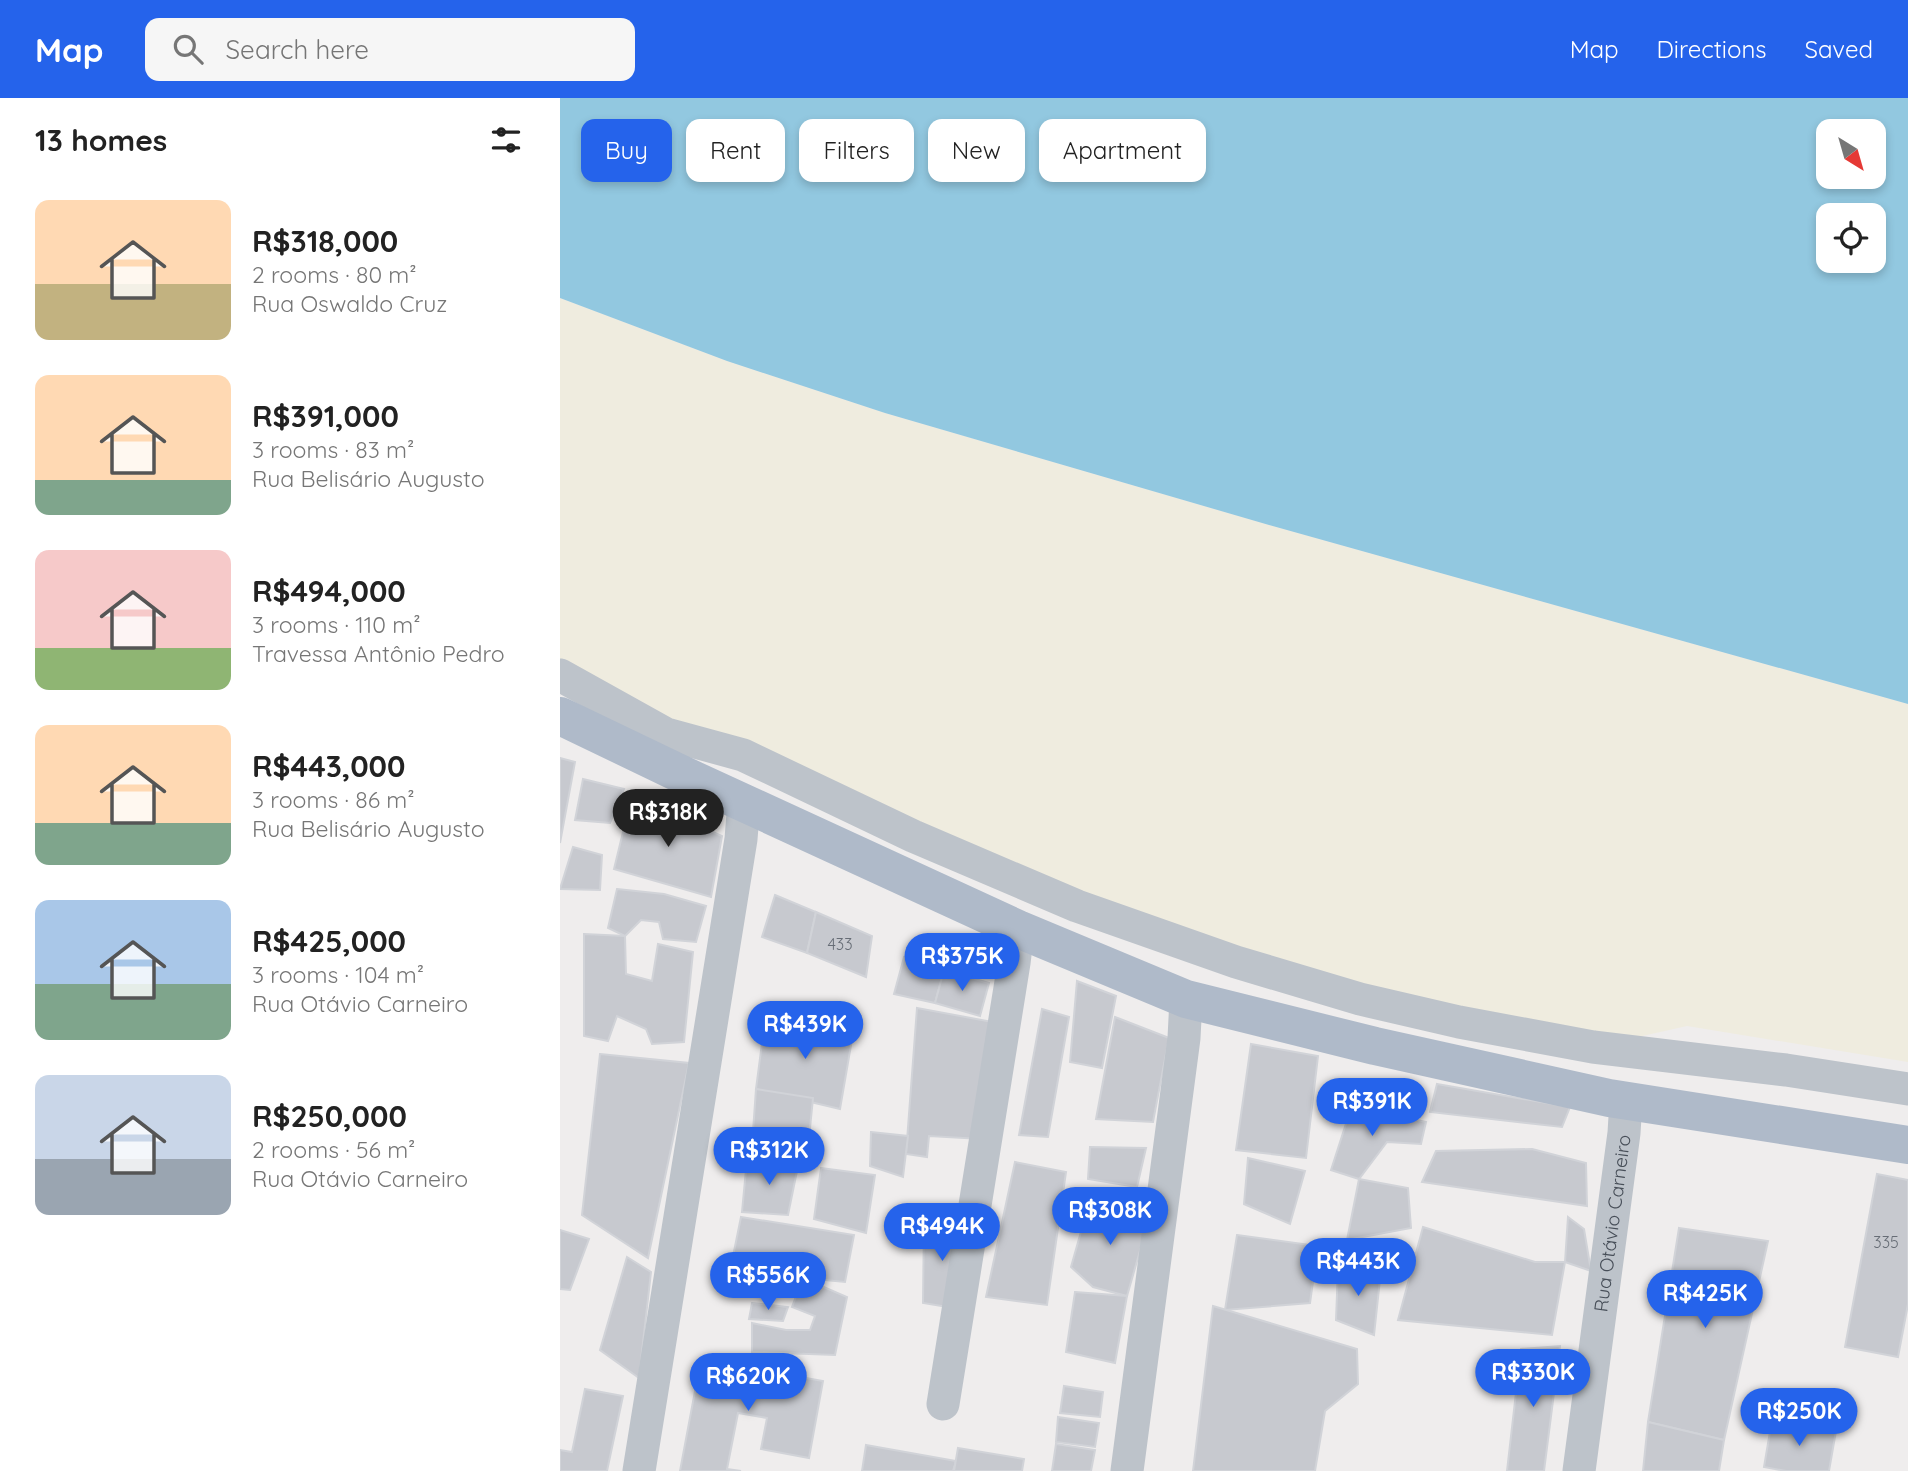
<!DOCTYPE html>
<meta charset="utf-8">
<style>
:root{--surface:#fff;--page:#f6f6f6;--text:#222;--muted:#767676;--accent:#2563eb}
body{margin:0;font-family:Quicksand,sans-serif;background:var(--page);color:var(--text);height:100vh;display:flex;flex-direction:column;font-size:26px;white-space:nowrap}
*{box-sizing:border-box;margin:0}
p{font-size:23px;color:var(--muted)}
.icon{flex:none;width:38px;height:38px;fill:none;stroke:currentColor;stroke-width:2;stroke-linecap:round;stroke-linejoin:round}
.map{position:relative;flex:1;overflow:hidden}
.sheet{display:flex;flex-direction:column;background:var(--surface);width:560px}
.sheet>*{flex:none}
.hud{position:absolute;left:21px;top:21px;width:665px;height:63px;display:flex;gap:14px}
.needle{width:46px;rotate:143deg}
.tools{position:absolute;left:1256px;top:21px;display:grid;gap:14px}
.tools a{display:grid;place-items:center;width:70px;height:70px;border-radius:14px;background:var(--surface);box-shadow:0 4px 10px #0003;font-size:35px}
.price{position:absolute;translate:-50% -60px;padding:0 16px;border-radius:24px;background:var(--accent);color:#fff;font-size:23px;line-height:46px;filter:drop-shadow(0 2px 4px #0008)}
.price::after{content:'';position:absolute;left:50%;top:42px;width:21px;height:16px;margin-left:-10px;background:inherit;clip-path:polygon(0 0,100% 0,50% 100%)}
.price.current{background:#222;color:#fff}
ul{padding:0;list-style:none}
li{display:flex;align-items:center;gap:21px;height:175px;padding:0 35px}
li span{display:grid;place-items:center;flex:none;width:196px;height:140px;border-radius:14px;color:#555}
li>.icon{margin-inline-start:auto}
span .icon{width:84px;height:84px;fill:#fffc;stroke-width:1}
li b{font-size:30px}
h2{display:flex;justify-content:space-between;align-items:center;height:84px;padding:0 35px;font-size:30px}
.chip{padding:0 24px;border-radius:14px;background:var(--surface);box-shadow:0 4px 10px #0003;font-size:24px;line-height:63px}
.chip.current{background:var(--accent);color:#fff}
header{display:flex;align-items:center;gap:42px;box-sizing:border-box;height:98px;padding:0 35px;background:var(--accent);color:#fff}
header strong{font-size:33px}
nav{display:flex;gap:38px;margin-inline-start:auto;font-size:24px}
.search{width:490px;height:63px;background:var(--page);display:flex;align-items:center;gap:18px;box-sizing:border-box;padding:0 24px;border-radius:14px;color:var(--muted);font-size:26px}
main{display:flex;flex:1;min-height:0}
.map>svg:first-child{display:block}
.sand{fill:#efecdf}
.water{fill:#92c8e0;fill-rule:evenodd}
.building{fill:#c7c9cf;stroke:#d1d3d8;stroke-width:2}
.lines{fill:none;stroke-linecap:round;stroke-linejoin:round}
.minor{stroke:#bdc3ca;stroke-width:33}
.major{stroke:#afbac9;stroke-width:38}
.labels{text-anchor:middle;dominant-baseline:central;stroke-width:7;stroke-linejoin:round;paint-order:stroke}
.number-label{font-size:16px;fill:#676d76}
.street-label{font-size:19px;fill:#474e58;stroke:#fff}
</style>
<header>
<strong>Map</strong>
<div class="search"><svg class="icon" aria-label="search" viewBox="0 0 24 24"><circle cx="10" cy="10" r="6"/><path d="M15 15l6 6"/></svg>Search here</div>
<nav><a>Map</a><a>Directions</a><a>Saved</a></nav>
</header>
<main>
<section class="sheet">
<h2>13 homes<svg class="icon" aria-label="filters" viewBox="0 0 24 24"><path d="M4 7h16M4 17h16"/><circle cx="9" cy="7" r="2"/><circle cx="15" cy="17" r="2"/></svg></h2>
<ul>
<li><span style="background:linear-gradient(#ffd9b3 60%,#c2b280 0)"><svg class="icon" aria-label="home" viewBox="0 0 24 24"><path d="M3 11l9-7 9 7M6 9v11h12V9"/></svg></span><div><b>R$318,000</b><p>2 rooms · 80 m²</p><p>Rua Oswaldo Cruz</p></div></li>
<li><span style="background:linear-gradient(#ffd9b3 75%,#7fa58c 0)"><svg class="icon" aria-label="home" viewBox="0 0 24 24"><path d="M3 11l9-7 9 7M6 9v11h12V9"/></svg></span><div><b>R$391,000</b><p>3 rooms · 83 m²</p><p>Rua Belisário Augusto</p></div></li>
<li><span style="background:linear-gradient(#f6c9c9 70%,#8fb573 0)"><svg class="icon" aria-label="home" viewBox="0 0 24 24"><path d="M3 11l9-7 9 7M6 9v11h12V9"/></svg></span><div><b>R$494,000</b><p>3 rooms · 110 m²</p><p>Travessa Antônio Pedro</p></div></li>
<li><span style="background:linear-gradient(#ffd9b3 70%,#7fa58c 0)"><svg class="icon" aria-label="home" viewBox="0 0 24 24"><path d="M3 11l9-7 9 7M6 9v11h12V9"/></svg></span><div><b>R$443,000</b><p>3 rooms · 86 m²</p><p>Rua Belisário Augusto</p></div></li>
<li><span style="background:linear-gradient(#a9c7e8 60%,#7fa58c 0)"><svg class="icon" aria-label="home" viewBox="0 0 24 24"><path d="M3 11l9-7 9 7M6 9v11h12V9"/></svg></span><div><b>R$425,000</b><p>3 rooms · 104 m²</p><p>Rua Otávio Carneiro</p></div></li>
<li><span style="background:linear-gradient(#c9d6e8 60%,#9aa5b1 0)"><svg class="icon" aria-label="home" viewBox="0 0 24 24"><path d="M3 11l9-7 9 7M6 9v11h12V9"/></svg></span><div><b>R$250,000</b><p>2 rooms · 56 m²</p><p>Rua Otávio Carneiro</p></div></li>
</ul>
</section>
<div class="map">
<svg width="1348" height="1373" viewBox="0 0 1348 1373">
<rect width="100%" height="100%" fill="#efeded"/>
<polygon class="sand" points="0,200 167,263 325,315 709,427 1348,606 1348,964 1127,928 1033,949 676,864 0,577"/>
<path class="water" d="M0,0h1348v606l-639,-179 -384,-112 -158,-52 -167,-63zM1269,33h45v46h-45zM1269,117h45v46h-45z"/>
<g class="building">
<polygon points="0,660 15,664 0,745"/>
<polygon points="23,681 64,691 50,725 15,722"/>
<polygon points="72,697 162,738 151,799 54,771"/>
<polygon points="13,749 42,757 40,792 0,791"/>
<polygon points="57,791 104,796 146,808 136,844 103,841 99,824 81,822 65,838 48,830"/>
<polygon points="215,797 256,814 247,855 202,839"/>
<polygon points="256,814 312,838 306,879 247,855"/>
<polygon points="24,836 65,838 66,876 92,883 98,846 133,854 124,944 92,946 86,931 57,918 48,943 24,938"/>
<polygon points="344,859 384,872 375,905 334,896"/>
<polygon points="384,872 429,885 420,918 375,905"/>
<polygon points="517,883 556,898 542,970 510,964"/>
<polygon points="357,910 438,925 421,1041 369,1038 367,1059 346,1056"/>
<polygon points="482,911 509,919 488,1039 459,1037"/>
<polygon points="555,919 609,940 593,1024 536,1021"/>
<polygon points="205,922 294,930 280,1011 196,991"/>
<polygon points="691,946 758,958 746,1060 676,1052"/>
<polygon points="40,956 129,965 88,1160 22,1117"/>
<polygon points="877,986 1010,1009 1002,1029 870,1014"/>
<polygon points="196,991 253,1000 247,1060 192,1048"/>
<polygon points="792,1007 866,1024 861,1046 827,1044 799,1081 771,1072"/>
<polygon points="311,1034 348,1038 343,1079 310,1068"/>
<polygon points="530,1049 586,1050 577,1089 528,1081"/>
<polygon points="972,1051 1026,1065 1027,1108 862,1084 876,1053"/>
<polygon points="688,1060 745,1073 730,1126 684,1106"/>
<polygon points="187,1061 238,1068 228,1117 182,1114"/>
<polygon points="455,1064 506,1074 487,1207 426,1199"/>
<polygon points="261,1070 315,1077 306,1135 254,1121"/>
<polygon points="1317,1076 1348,1082 1348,1206 1338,1259 1285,1249"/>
<polygon points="799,1081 848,1090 851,1130 787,1142"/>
<polygon points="530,1102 590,1118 567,1198 533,1189 511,1169"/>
<polygon points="181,1119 294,1137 285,1184 170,1173"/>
<polygon points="1008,1119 1024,1131 1031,1173 1005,1164"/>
<polygon points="364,1121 405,1131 394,1210 363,1205"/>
<polygon points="863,1129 975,1164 1005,1164 992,1237 838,1222"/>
<polygon points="1119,1130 1208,1143 1164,1342 1088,1324"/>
<polygon points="0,1132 29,1141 10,1192 0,1191"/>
<polygon points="677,1137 758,1148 750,1205 665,1212"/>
<polygon points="67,1159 91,1174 79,1280 40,1252"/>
<polygon points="778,1170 821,1172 814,1237 776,1222"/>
<polygon points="243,1180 287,1199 275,1257 192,1254 192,1225 226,1232 250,1232 255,1218 232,1209"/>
<polygon points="515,1194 567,1198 555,1265 506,1254"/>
<polygon points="192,1205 228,1209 223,1223 189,1221"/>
<polygon points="653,1208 797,1251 798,1286 765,1313 755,1373 633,1373"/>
<polygon points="1000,1248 984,1373 947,1373 961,1251"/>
<polygon points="141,1261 263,1283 249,1360 201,1351 207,1320 178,1315 167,1371 181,1373 120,1373"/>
<polygon points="504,1288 543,1294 540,1319 500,1315"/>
<polygon points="25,1291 63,1298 47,1373 0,1373 0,1352 12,1354"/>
<polygon points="498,1319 539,1325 535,1349 496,1344"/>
<polygon points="1212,1322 1276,1333 1269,1373 1226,1373 1204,1369"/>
<polygon points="1088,1324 1164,1342 1159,1373 1083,1373"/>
<polygon points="496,1346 535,1352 531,1373 492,1373"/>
<polygon points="306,1347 396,1363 393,1373 302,1373"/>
<polygon points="398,1350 464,1361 462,1373 394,1373"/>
</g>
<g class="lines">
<g class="minor">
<polyline points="0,577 106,636 183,657 353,738 517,808 676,864 800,901 899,924 1033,949 1226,972 1348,991"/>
<polyline points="383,1306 454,865 458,831"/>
<polyline points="79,1373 181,741 184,703"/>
<polyline points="567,1373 624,940 626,901"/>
<path id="s1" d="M1019,1373l45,-338 2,-33"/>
</g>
<polyline class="major" points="0,618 121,676 458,831 626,901 815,948 1049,1000 1348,1047"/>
</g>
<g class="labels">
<g class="number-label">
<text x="280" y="846">433</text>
<text x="1326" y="1144">335</text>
</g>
<g class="street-label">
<text stroke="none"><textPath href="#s1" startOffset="250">Rua Otávio Carneiro</textPath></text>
</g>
</g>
</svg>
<div class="tools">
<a><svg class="needle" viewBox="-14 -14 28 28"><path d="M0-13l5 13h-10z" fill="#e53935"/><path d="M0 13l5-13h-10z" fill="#767676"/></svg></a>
<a><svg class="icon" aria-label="locate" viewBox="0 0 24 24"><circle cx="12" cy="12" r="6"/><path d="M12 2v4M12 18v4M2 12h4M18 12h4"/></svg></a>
</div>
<b class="price current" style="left:108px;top:751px">R$318K</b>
<b class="price" style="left:402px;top:895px">R$375K</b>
<b class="price" style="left:245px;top:963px">R$439K</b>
<b class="price" style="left:812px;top:1040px">R$391K</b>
<b class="price" style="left:209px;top:1089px">R$312K</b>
<b class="price" style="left:550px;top:1149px">R$308K</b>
<b class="price" style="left:382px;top:1165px">R$494K</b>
<b class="price" style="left:798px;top:1200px">R$443K</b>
<b class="price" style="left:208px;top:1214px">R$556K</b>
<b class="price" style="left:1145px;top:1232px">R$425K</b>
<b class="price" style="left:973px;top:1311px">R$330K</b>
<b class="price" style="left:188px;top:1315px">R$620K</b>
<b class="price" style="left:1239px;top:1350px">R$250K</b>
<div class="hud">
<a class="chip current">Buy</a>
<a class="chip">Rent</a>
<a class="chip">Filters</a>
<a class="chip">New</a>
<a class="chip">Apartment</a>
</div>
</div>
</main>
